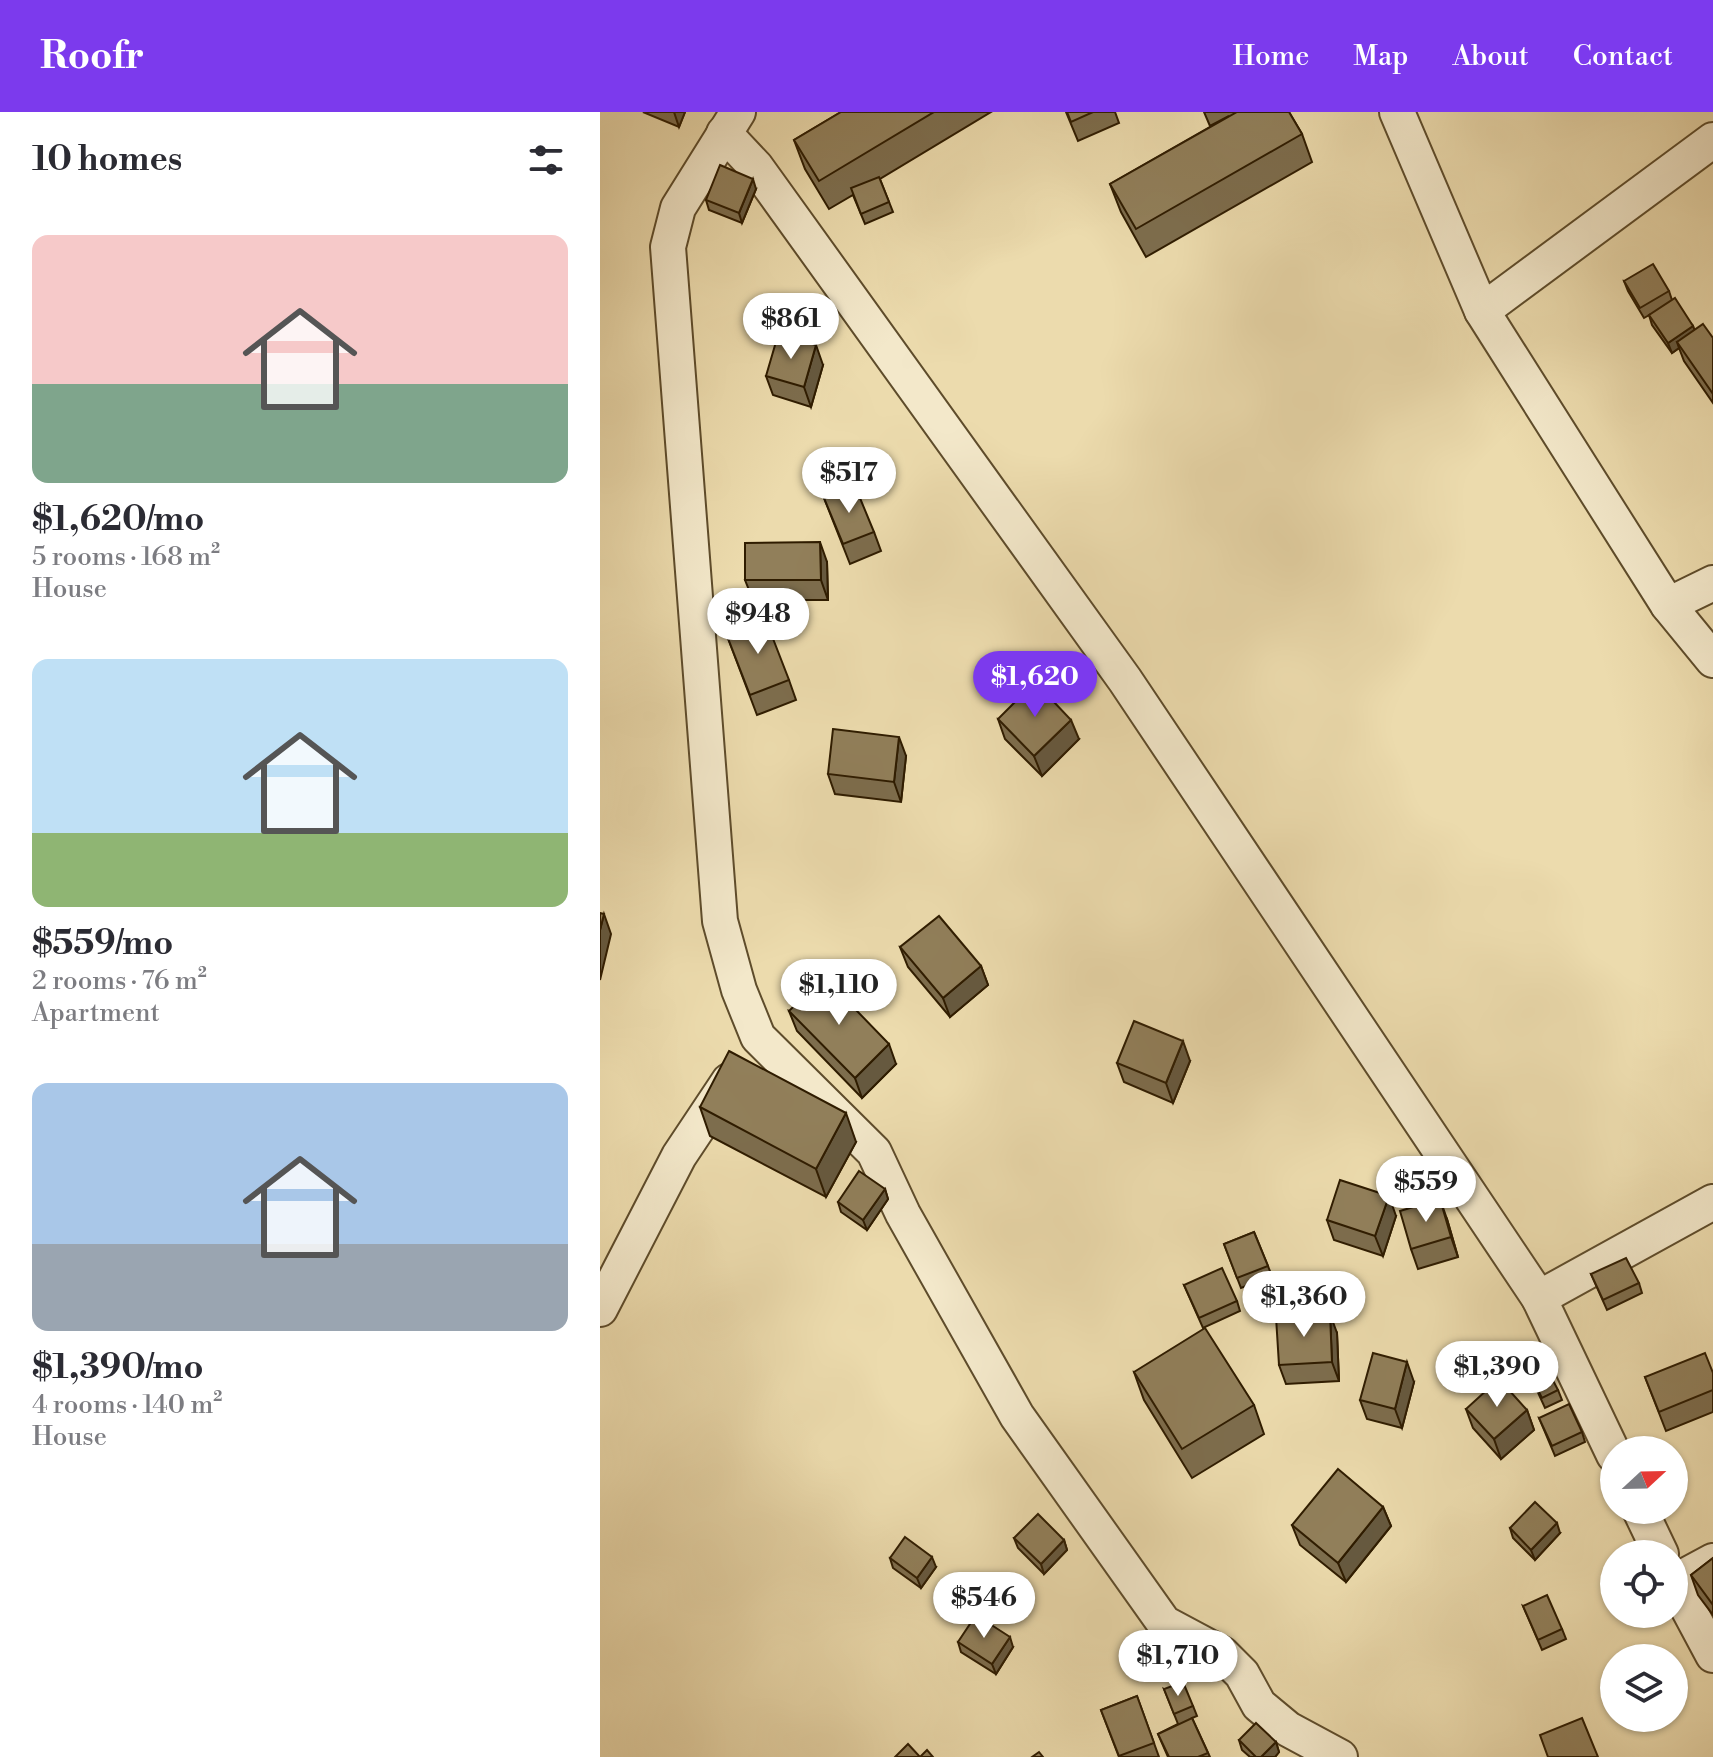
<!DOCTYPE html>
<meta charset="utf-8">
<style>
:root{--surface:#fff;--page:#f7f7f7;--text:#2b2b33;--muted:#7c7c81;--accent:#7c3aed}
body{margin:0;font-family:"Libre Bodoni",serif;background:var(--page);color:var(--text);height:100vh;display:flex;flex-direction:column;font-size:30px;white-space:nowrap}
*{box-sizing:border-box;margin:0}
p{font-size:26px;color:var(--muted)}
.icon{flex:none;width:44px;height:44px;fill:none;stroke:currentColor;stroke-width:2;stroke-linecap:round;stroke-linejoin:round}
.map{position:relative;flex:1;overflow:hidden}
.sheet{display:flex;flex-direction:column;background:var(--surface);width:600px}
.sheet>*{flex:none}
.needle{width:52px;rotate:68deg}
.fabs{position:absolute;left:1000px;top:1324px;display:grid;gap:16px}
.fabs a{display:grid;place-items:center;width:88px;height:88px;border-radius:50%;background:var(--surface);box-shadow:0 2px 6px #0004;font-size:40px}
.price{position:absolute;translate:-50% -68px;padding:0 18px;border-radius:28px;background:#fff;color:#222;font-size:26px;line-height:52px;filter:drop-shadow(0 2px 4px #0008)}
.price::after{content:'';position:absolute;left:50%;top:48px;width:24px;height:18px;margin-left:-12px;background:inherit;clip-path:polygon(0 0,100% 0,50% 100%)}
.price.active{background:var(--accent);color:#fff}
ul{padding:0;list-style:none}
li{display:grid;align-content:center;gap:16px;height:424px;padding:0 32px}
li span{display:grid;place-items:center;height:248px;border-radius:16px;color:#555}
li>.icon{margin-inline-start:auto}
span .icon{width:144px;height:144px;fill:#fffc;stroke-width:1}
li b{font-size:34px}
h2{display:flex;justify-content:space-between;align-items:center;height:96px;padding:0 32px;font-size:34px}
header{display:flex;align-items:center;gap:48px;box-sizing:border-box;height:112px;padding:0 40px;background:var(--accent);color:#fff}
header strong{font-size:38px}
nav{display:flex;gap:44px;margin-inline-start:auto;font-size:28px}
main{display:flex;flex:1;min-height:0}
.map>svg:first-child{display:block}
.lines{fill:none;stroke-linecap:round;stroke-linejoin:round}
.minor-casing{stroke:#5e4c2b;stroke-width:38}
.minor{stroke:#f3e8ca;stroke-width:34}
.wall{fill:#7d6d4d;stroke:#2f1c00;stroke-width:2}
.shaded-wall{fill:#66593f;stroke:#2f1c00;stroke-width:2}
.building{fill:#917f5a;stroke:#2f1c00;stroke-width:2}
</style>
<header>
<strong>Roofr</strong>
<nav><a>Home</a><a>Map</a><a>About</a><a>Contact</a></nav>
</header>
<main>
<section class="sheet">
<h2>10 homes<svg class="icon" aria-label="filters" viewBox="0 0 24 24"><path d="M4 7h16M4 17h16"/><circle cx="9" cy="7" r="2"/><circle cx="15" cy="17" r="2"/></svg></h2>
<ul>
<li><span style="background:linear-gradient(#f6c9c9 60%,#7fa58c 0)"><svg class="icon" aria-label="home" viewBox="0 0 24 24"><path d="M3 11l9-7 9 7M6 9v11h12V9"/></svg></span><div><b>$1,620/mo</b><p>5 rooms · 168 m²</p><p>House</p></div></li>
<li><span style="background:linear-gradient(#bfe0f5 70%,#8fb573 0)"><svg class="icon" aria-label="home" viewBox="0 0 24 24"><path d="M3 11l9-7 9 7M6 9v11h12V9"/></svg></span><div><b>$559/mo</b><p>2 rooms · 76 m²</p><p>Apartment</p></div></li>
<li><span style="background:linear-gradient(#a9c7e8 65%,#9aa5b1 0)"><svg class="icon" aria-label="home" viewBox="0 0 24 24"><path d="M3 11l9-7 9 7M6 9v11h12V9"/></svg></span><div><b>$1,390/mo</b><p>4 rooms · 140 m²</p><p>House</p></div></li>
</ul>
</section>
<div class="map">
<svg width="1113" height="1645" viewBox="0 0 1113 1645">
<rect width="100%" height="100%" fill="#ecdbad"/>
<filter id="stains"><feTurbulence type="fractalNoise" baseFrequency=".0025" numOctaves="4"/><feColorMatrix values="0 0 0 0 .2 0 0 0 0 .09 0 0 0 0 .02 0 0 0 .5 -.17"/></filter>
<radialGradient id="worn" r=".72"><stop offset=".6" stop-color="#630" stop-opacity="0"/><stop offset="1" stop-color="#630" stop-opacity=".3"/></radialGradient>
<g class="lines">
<g class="minor-casing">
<g id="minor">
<polyline points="138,0 78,96 68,135 120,809 139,878 158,925 274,1040 303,1102 417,1304 564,1511 622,1542 642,1562 659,1593 688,1617 740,1645"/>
<polyline points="797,0 882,199 1068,493 1113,548"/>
<polyline points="124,21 156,55 525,568 939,1186 1014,1343"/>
<polyline points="882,199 1113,28"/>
<polyline points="1068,493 1113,471"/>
<polyline points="939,1186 1113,1090"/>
<polyline points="0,1197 79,1044 129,969"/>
<polyline points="1040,1398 1061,1442"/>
<polyline points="1113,1449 1074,1470 1113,1543"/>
</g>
</g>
<use href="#minor" class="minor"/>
</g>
<g class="wall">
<polygon points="43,0 85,0 79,15"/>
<polygon points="241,0 391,0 280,67 293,100 265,112 253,83 229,97 205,57 194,28"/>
<polygon points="466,0 515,0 519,11 478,29"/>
<polygon points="604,0 689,0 702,22 712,50 546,145 521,100 510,72 629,4 610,14"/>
<polygon points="156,77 142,111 109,98 106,88"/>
<polygon points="1024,169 1069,179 1072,188 1093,214 1094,218 1113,226 1113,291 1084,249 1079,236 1072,241 1052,213 1049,203 1051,202 1044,206 1028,179"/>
<polygon points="223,253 211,295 173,283 166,264"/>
<polygon points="224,386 274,420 281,439 250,452"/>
<polygon points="227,450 228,488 153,488 145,468"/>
<polygon points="126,521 189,568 196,588 157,603"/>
<polygon points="398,607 479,627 442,664 405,627"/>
<polygon points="306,644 301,690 235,682 228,662"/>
<polygon points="300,835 381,854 388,873 350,905 308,855"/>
<polygon points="189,899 296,952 262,986 197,919"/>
<polygon points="590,949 573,991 524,970 517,951"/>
<polygon points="100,995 256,1030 226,1085 110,1024"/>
<polygon points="285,1077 288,1087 267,1118 241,1100 238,1090"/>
<polygon points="796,1104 783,1144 734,1128 727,1108"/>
<polygon points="847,1107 858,1145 818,1157 811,1137"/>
<polygon points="654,1120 672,1164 641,1176 624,1132"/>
<polygon points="991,1162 1039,1171 1042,1181 1007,1198"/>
<polygon points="584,1173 637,1189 640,1199 603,1216"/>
<polygon points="737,1221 739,1269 686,1272 679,1253"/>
<polygon points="534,1260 654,1293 664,1322 592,1366 544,1288"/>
<polygon points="1113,1261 1113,1300 1066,1319 1045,1265"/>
<polygon points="930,1263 958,1278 962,1288 945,1296"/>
<polygon points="814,1270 802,1316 767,1307 760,1288"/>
<polygon points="866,1297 927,1298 934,1318 901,1347 873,1316"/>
<polygon points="939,1306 982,1320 985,1330 955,1344"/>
<polygon points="783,1395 791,1414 746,1470 700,1433 692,1413"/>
<polygon points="910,1416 960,1421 935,1448 913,1426"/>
<polygon points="414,1426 464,1428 467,1438 444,1462 418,1436"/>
<polygon points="290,1446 336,1455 321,1476 293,1456"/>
<polygon points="1113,1446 1113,1503 1098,1483 1091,1463"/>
<polygon points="923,1494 962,1517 966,1527 942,1538"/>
<polygon points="358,1530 413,1535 396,1562 361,1540"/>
<polygon points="564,1577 593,1594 597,1604 592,1606 610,1645 568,1645 558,1622 578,1612"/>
<polygon points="537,1584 559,1645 519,1645 501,1598"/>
<polygon points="639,1628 676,1630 679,1640 675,1645 650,1645 642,1638"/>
</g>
<g class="shaded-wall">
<polygon points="74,0 85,0 79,15"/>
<polygon points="153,67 156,77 142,111 139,101"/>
<polygon points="1093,214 1097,224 1077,230 1079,236 1072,241 1068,231"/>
<polygon points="216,233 223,253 211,295 204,275"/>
<polygon points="220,430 227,450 228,488 221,468"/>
<polygon points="471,608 479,627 442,664 434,644"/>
<polygon points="299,625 306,644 301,690 294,670"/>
<polygon points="4,802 11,822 0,868 0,818"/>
<polygon points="381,854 388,873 350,905 343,886"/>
<polygon points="583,929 590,949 573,991 566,971"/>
<polygon points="289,932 296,952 262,986 255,966"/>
<polygon points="246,1001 256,1030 226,1085 216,1057"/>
<polygon points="285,1077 288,1087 267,1118 263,1108"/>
<polygon points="789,1084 796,1104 783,1144 775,1124"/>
<polygon points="840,1087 847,1107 858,1145 851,1125"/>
<polygon points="730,1202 737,1221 739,1269 732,1250"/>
<polygon points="807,1250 814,1270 802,1316 795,1297"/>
<polygon points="927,1298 934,1318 901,1347 894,1327"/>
<polygon points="783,1395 791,1414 746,1470 738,1451"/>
<polygon points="957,1411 960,1421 935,1448 931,1438"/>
<polygon points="464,1428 467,1438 444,1462 441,1452"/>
<polygon points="332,1445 336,1455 321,1476 317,1466"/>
<polygon points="410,1525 413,1535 396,1562 392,1552"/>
<polygon points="676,1630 679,1640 675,1645 661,1645"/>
</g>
<g class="building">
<polygon points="241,0 334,0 219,69 194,28"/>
<polygon points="467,0 493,0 471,10"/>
<polygon points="637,0 689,0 702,22 536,117 510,72"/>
<polygon points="120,53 153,67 139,101 106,88"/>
<polygon points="279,65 289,90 261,102 251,76"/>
<polygon points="1053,152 1069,179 1040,196 1024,169"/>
<polygon points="1075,186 1093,214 1068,231 1049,203"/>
<polygon points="1103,212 1113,226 1113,282 1077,230"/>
<polygon points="178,223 216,233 204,275 166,264"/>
<polygon points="255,374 274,420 243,432 224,386"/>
<polygon points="220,430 221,468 145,468 145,431"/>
<polygon points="165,506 189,568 150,583 126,521"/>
<polygon points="435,570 471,608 434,644 398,607"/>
<polygon points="233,617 299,625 294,670 228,662"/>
<polygon points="0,801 4,802 0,818"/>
<polygon points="339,804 381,854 343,886 300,835"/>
<polygon points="224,865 289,932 255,966 189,899"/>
<polygon points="534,909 583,929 566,971 517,951"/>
<polygon points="129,939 246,1001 216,1057 100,995"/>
<polygon points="259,1059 285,1077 263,1108 238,1090"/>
<polygon points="740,1068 789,1084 775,1124 727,1108"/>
<polygon points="840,1087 851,1125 811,1137 800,1099"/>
<polygon points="654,1120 668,1154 637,1166 624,1132"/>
<polygon points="1026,1146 1039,1171 1003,1188 991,1162"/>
<polygon points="622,1156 637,1189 599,1206 584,1173"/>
<polygon points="730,1202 732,1250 679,1253 676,1205"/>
<polygon points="605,1216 654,1293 582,1337 534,1260"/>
<polygon points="773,1241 807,1250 795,1297 760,1288"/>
<polygon points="1105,1241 1113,1261 1113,1278 1059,1300 1045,1265"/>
<polygon points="946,1255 958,1278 942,1286 930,1263"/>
<polygon points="899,1267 927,1298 894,1327 866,1297"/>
<polygon points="969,1292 982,1320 952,1334 939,1306"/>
<polygon points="738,1357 783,1395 738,1451 692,1413"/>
<polygon points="935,1390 957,1411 931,1438 910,1416"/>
<polygon points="438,1402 464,1428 441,1452 414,1426"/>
<polygon points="305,1425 332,1445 317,1466 290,1446"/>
<polygon points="1113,1446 1113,1493 1091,1463"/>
<polygon points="947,1483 962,1517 938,1528 923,1494"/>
<polygon points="376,1503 410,1525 392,1552 358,1530"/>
<polygon points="583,1570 593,1594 574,1602 564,1577"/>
<polygon points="537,1584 554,1631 519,1644 501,1598"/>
<polygon points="592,1606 608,1641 598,1645 569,1645 558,1622"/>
<polygon points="982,1606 998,1645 948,1645 940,1623"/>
<polygon points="656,1611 676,1630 661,1645 656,1645 639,1628"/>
<polygon points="308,1632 320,1645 327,1638 333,1645 295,1645"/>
<polygon points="439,1640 443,1645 432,1645"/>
</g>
<rect width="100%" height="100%" filter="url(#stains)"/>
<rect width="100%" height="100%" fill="url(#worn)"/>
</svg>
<div class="fabs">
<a><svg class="needle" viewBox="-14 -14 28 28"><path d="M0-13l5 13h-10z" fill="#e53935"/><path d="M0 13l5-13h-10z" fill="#7c7c81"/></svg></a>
<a><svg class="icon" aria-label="locate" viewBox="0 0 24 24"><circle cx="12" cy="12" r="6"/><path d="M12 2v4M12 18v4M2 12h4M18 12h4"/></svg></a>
<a><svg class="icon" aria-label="layers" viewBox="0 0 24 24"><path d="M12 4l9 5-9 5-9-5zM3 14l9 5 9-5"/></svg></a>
</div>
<b class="price" style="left:191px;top:249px">$861</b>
<b class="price" style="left:249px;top:403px">$517</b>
<b class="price" style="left:158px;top:544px">$948</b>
<b class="price active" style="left:435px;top:607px">$1,620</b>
<b class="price" style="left:239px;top:915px">$1,110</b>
<b class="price" style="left:826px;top:1112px">$559</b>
<b class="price" style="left:704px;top:1227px">$1,360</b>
<b class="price" style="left:897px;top:1297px">$1,390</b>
<b class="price" style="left:384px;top:1528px">$546</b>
<b class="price" style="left:578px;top:1586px">$1,710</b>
</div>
</main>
